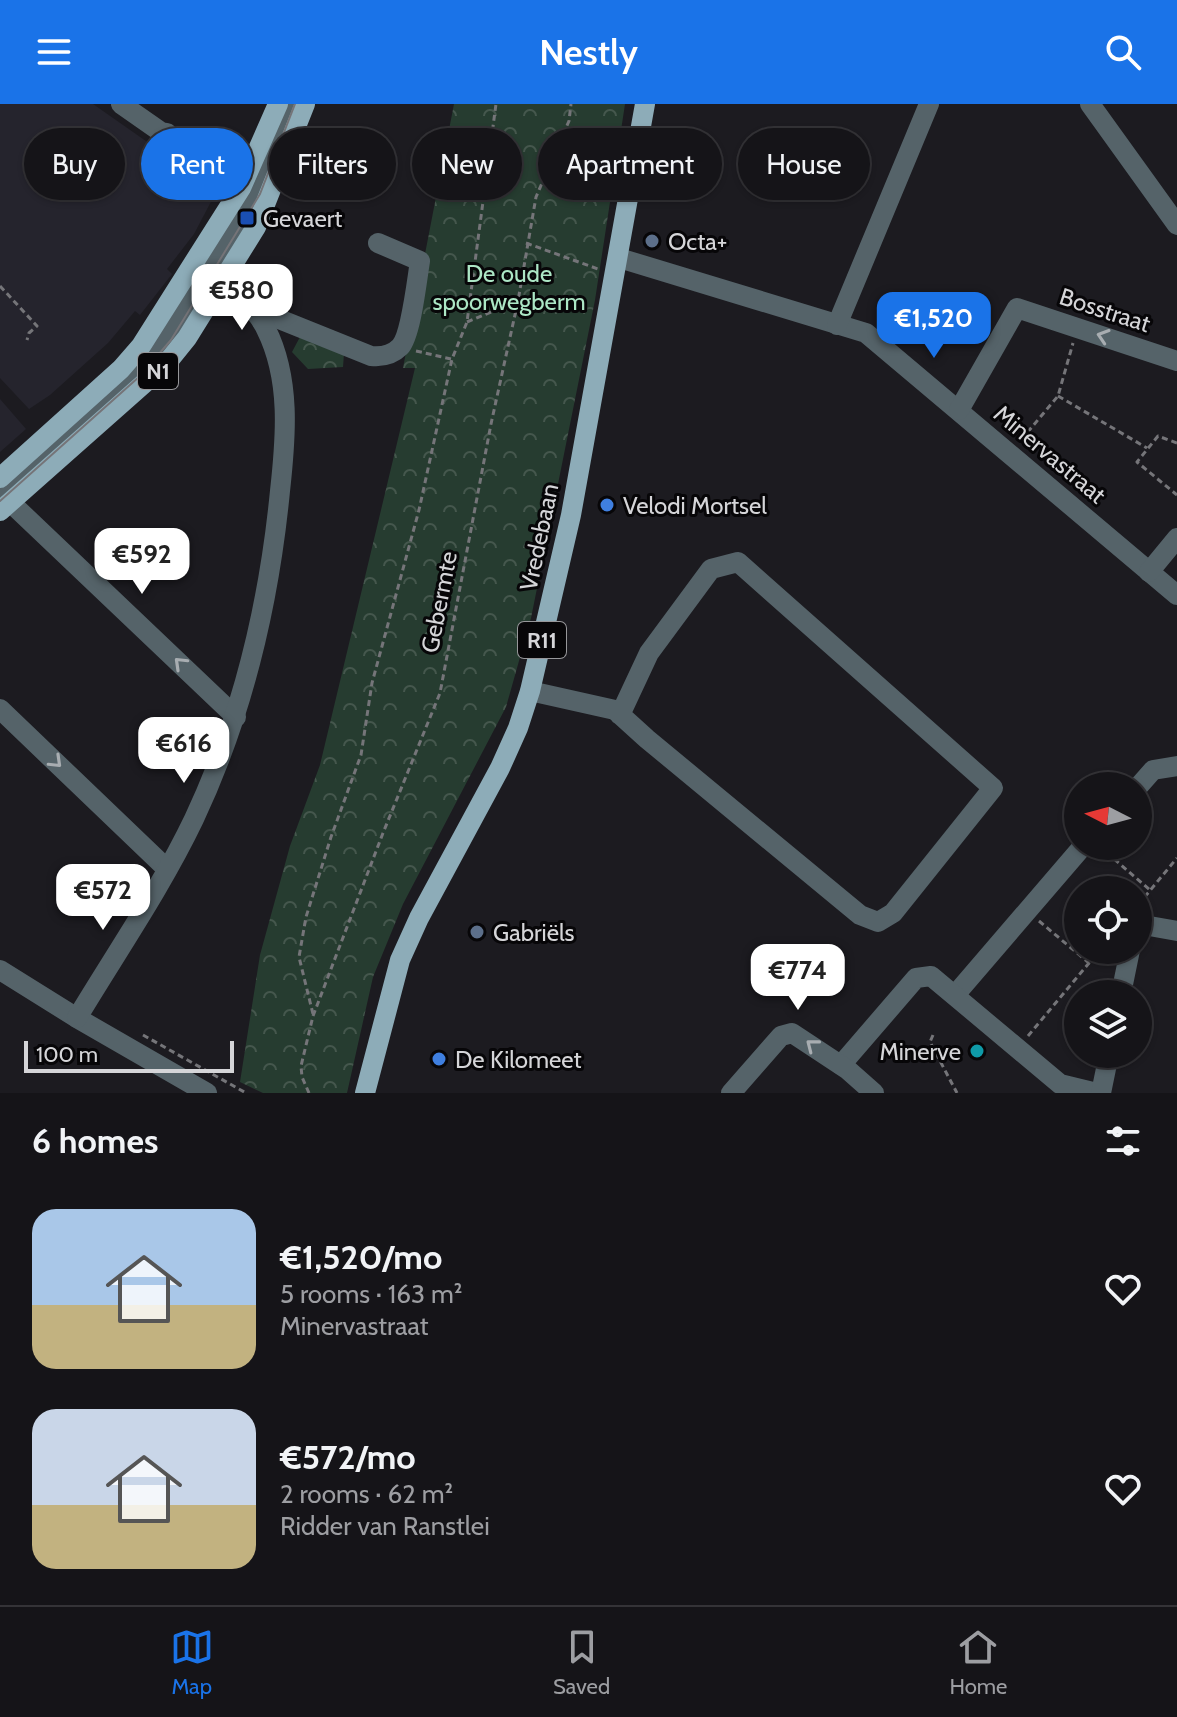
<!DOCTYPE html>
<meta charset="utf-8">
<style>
:root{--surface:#151418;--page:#1e1d21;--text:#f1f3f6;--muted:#9d9ea2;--line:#343337;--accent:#1a73e8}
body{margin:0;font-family:Cabin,sans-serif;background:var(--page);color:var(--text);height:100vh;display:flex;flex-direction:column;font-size:30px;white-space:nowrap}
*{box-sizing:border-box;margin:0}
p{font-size:26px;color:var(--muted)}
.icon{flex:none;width:44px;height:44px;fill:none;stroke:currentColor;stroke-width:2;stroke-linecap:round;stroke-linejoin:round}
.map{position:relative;height:989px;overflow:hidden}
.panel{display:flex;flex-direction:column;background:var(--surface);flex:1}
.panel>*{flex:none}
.banner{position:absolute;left:24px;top:24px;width:1130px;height:72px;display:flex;gap:16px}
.needle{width:52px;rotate:276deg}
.fabs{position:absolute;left:1064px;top:668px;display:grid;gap:16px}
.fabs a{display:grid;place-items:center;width:88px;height:88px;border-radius:50%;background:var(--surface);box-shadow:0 2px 6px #0004,0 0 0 2px var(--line);font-size:40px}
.scale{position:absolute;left:24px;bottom:20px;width:210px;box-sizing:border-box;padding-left:8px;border:4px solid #d5d5d8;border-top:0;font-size:22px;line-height:28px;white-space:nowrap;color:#d5d5d8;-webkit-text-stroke:6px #070608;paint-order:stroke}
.price{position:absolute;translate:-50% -68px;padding:0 18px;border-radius:16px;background:#fff;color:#222;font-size:26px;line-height:52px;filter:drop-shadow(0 2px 4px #0008)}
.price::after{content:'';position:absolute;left:50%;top:48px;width:24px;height:18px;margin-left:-12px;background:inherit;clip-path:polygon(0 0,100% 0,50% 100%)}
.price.selected{background:var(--accent);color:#fff}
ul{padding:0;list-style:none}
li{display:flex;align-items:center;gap:24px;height:200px;padding:0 32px}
li span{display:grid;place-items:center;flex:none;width:224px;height:160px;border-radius:24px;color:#555}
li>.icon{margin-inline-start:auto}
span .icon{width:96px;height:96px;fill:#fffc;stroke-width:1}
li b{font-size:34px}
h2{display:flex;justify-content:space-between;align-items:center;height:96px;padding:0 32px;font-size:34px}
.pill{padding:0 28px;border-radius:36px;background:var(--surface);box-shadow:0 2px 6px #0004,0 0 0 2px var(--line);font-size:28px;line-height:72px}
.pill.selected{background:var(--accent);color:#fff}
header{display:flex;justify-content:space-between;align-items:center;height:104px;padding:0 32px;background:var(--accent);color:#fff;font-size:36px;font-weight:600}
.tabs{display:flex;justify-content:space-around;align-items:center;height:112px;border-top:2px solid var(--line);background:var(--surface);font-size:22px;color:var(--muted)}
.tabs a{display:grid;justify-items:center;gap:4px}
.tabs .selected{color:var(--accent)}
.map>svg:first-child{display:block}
.built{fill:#25242d}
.forest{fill:url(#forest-crowns)}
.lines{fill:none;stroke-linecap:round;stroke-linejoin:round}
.path{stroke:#757579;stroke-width:3;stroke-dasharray:6 4;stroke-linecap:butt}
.minor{stroke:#556369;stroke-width:20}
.major{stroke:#8dacb8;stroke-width:20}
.tram{stroke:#757478;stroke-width:2}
.oneway{stroke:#a8adb1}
.transit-dot{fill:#1a4fb4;stroke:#070608;stroke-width:3}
.service-dot{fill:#5c6f8a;stroke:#070608;stroke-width:3}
.shop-dot{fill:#3f7fe0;stroke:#070608;stroke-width:3}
.culture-dot{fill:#0f9aa8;stroke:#070608;stroke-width:3}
.labels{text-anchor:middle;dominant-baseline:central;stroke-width:6;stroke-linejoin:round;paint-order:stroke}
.shield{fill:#070608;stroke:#97979a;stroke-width:2}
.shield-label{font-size:22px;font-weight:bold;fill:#d5d5d8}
.poi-label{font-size:24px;fill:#d5d5d8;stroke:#070608;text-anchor:start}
.park-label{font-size:24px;fill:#ace6c5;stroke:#070608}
.street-label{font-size:24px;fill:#d5d5d8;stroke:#070608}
</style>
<header><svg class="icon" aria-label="menu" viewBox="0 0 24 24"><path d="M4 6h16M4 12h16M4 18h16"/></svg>Nestly<svg class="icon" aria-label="search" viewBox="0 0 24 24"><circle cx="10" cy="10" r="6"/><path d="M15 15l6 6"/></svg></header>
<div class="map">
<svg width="1177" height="989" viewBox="0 0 1177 989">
<defs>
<pattern id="forest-crowns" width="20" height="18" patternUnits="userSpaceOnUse" patternTransform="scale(2)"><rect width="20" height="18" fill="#263c30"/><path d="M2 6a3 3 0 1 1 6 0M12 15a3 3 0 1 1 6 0" fill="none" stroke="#45574d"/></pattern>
</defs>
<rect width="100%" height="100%" fill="#1c1b20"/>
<g class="built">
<polygon points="0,0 93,0 183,63 215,90 194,130 167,165 172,170 140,211 135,207 108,239 50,291 29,305 0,274"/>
<polygon points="0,295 26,325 0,348"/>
</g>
<g class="forest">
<polygon points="454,0 625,0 595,196 531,514 506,603 403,800 373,873 347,989 263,989 240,978 260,851 290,742 320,661 415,264 403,264"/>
<polygon points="300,233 344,249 343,263 308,265 292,248"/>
</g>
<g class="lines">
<g class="path">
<polyline points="526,139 598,165"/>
<polyline points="0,182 37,222 29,229 27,236"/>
<polyline points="467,218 518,197"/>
<polyline points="416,247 451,255"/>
<polyline points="1058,292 1147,344"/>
<polyline points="1021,336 1058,292 1073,239"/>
<polyline points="1177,339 1158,332 1137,358 1177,391"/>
<polyline points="1099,742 1150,786"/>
<polyline points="1138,801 1177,754"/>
<polyline points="1039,817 1089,859 1100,846"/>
<polyline points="313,910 299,853 306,813 331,733 361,651 372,579 419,406 452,255 467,218 496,0"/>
<polyline points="143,931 246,989"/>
<polyline points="933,931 930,938 957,989"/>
<polyline points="1028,932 1089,859"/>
<polyline points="309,989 302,973 301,962 313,912 383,729 440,589 491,320 518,197 536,93 569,17 571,0"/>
</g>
<g class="minor">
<polyline points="121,0 161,28 167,29 176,39 241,84"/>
<polyline points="1090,0 1177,121"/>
<polyline points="619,154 866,229 1177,491"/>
<path d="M262,217l12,-4 97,39c10,1 21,-1 29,-9 11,-11 17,-68 20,-86l-42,-18"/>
<polyline points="837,221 929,0"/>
<polyline points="959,306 1017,204 1177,257"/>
<polyline points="0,391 133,272 168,232 246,108 263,73 291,0"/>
<polyline points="10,398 236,613"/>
<polyline points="1149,468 1177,434"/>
<polyline points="530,587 615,606 647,635 860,811 878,818 893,809 993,684 738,458 711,465 649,549 620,611"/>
<polyline points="0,605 167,765"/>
<polyline points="1138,683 1153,666 1177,662"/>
<polyline points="1138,820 1177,827"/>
<polyline points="0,866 77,914 207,989"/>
<polyline points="1121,890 1130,846"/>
<polyline points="955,891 1083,742"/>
<path d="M77,914c39,-65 84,-130 117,-199 49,-104 75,-215 86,-328 6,-54 11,-112 -14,-162 -9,-19 -28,-35 -42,-51"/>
<polyline points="841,961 916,874 931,872 1060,980 1097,989"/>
<polyline points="731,989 781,932 792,929 848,966 874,989"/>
<polyline points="1101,989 1109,950"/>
</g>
<g class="major">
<polyline points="0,374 121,265 141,242 241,84 278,0"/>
<polyline points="0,407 166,260 187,234 256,123 305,0"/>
<polyline points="365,989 400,856 419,814 500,664 518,624 530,587 571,411 645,0"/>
</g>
<polyline class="tram" points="0,397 140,272 171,236 260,90 295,0"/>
</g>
<defs><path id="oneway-chevron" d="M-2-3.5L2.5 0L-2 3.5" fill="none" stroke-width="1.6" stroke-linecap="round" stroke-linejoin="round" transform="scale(2)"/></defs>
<g class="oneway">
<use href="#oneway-chevron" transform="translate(1103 232) rotate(-162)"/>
<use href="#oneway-chevron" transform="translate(180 559) rotate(-136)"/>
<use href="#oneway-chevron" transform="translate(56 658) rotate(44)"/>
<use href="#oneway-chevron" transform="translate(812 941) rotate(-142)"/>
</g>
<rect class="transit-dot" x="239" y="106" width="16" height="16" rx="4"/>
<g class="service-dot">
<circle cx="652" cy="137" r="8"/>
<circle cx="477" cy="828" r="8"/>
</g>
<g class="shop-dot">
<circle cx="607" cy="401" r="8"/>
<circle cx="439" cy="955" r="8"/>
</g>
<circle class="culture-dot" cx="977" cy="947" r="8"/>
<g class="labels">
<g class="shield">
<rect x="138" y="249" width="40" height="36" rx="6"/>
<rect x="518" y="518" width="48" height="36" rx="6"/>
</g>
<g class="shield-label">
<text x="158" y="267">N1</text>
<text x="542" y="536">R11</text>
</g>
<g class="poi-label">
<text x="263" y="114">Gevaert</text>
<text x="668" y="137">Octa+</text>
<text x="623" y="401">Velodi Mortsel</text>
<text x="493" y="828">Gabriëls</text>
<text x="961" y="947" text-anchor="end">Minerve</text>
<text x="455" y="955">De Kilomeet</text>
</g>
<g class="park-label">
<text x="509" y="169">De oude<tspan x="509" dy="28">spoorwegberm</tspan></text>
</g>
<g class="street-label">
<text transform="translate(1105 206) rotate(18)">Bosstraat</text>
<text transform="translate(1050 350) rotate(40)">Minervastraat</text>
<text transform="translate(539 433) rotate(-78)">Vredebaan</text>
<text transform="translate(439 498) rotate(-79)">Gebermte</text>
</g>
</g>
</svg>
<div class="fabs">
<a><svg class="needle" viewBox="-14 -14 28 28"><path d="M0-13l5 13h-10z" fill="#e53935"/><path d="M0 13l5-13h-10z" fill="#9d9ea2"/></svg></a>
<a><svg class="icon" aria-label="locate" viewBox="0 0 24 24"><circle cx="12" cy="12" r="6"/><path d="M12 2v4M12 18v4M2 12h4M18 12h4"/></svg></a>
<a><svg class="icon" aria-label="layers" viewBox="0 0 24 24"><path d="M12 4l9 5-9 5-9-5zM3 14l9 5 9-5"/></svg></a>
</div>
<div class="scale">100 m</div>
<b class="price" style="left:242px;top:228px">€580</b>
<b class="price selected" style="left:934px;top:256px">€1,520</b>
<b class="price" style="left:142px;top:492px">€592</b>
<b class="price" style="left:184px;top:681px">€616</b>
<b class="price" style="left:103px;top:828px">€572</b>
<b class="price" style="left:798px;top:908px">€774</b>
<div class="banner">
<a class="pill">Buy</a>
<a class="pill selected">Rent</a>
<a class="pill">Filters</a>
<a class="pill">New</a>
<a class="pill">Apartment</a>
<a class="pill">House</a>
</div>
</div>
<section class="panel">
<h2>6 homes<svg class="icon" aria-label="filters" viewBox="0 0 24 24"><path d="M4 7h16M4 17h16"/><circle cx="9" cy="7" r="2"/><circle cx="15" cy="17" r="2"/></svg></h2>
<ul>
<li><span style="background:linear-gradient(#a9c7e8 60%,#c2b280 0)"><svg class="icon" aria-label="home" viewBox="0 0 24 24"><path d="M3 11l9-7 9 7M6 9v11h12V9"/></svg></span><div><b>€1,520/mo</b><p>5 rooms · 163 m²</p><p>Minervastraat</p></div><svg class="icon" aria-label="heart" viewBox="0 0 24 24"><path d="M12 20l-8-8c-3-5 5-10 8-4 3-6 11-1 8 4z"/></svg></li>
<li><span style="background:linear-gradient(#c9d6e8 60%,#c2b280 0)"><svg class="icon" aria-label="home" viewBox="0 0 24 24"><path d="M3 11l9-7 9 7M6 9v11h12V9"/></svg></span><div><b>€572/mo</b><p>2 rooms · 62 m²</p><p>Ridder van Ranstlei</p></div><svg class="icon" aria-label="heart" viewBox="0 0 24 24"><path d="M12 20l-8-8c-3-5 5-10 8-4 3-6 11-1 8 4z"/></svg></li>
</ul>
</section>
<nav class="tabs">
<a class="selected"><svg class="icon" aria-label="map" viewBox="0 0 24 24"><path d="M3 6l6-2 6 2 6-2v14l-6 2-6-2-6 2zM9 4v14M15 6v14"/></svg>Map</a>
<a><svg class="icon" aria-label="saved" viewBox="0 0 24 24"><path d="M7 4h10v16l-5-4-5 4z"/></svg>Saved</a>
<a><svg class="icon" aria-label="home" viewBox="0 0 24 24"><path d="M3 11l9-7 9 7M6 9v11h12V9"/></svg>Home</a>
</nav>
